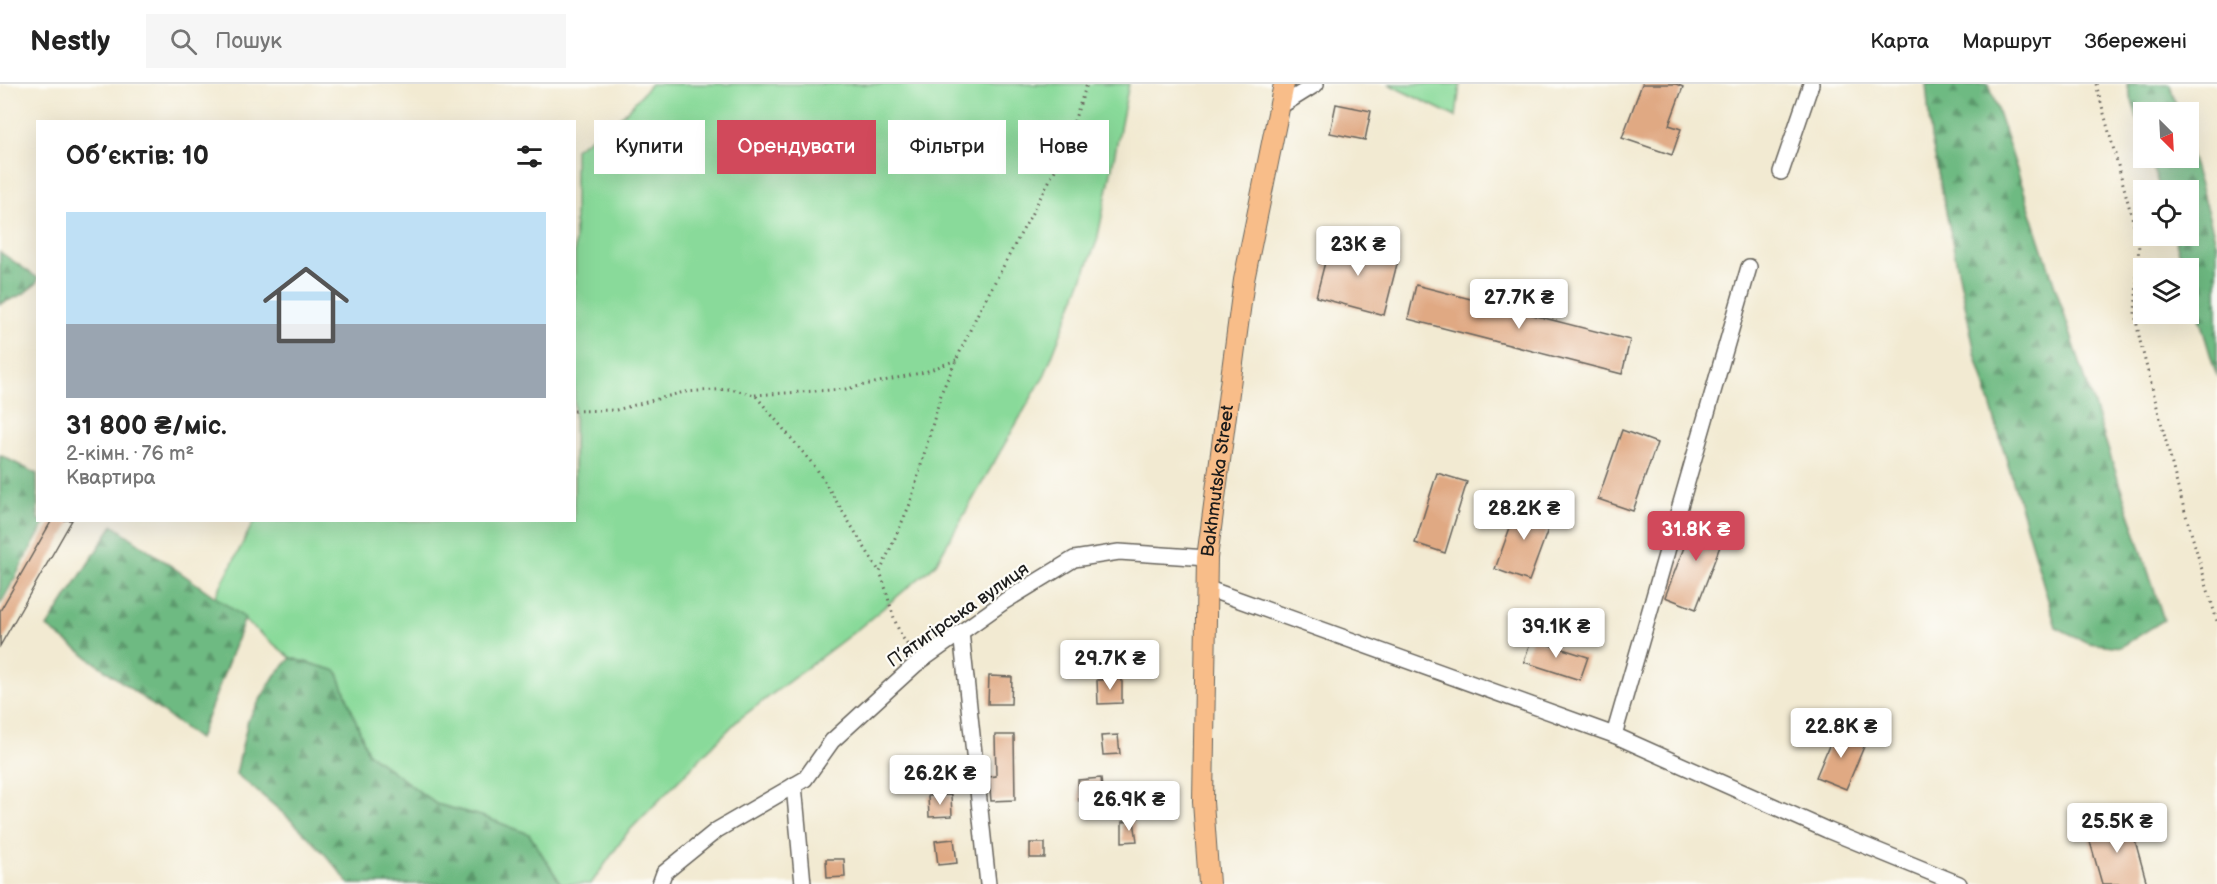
<!DOCTYPE html>
<html lang="uk">
<meta charset="utf-8">
<style>
:root{--surface:#fff;--page:#f6f6f6;--text:#222;--muted:#767676;--line:#e0e0e0;--accent:#d1495b}
body{margin:0;font-family:"Balsamiq Sans",sans-serif;background:var(--page);color:var(--text);height:100vh;display:flex;flex-direction:column;font-size:22px;white-space:nowrap}
*{box-sizing:border-box;margin:0}
p{font-size:20px;color:var(--muted)}
.icon{flex:none;width:33px;height:33px;fill:none;stroke:currentColor;stroke-width:2;stroke-linecap:round;stroke-linejoin:round}
.map{position:relative;flex:1;overflow:hidden}
.panel{position:absolute;left:36px;top:36px;width:540px;height:402px;display:flex;flex-direction:column;background:var(--surface);border-radius:0px;box-shadow:0 6px 24px #0002}
.panel>*{flex:none}
.hud{position:absolute;left:594px;top:36px;width:570px;height:54px;display:flex;gap:12px}
.needle{width:39px;rotate:156deg}
.tools{position:absolute;left:2133px;top:18px;display:grid;gap:12px}
.tools a{display:grid;place-items:center;width:66px;height:66px;border-radius:0px;background:var(--surface);box-shadow:0 6px 24px #0002;font-size:30px}
.price{position:absolute;translate:-50% -51px;padding:0 14px;border-radius:6px;background:#fff;color:#222;font-size:20px;line-height:39px;filter:drop-shadow(0 2px 3px #0008)}
.price::after{content:'';position:absolute;left:50%;top:36px;width:18px;height:14px;margin-left:-9px;background:inherit;clip-path:polygon(0 0,100% 0,50% 100%)}
.price.selected{background:var(--accent);color:#fff}
ul{padding:0;list-style:none}
li{display:grid;align-content:center;gap:12px;height:318px;padding:0 30px}
li span{display:grid;place-items:center;height:186px;border-radius:0px;color:#555}
li>.icon{margin-inline-start:auto}
span .icon{width:108px;height:108px;fill:#fffc;stroke-width:1}
li b{font-size:26px}
h2{display:flex;justify-content:space-between;align-items:center;height:72px;padding:0 30px;font-size:26px}
.tag{padding:0 21px;border-radius:0px;background:var(--surface);box-shadow:0 6px 24px #0002;font-size:21px;line-height:54px}
.tag.selected{background:var(--accent);color:#fff}
header{display:flex;align-items:center;gap:36px;box-sizing:border-box;height:84px;padding:0 30px;background:var(--surface);border-bottom:2px solid var(--line)}
header strong{font-size:28px}
nav{display:flex;gap:33px;margin-inline-start:auto;font-size:21px}
.search{width:420px;height:54px;background:var(--page);display:flex;align-items:center;gap:15px;box-sizing:border-box;padding:0 21px;border-radius:0px;color:var(--muted);font-size:22px}
.map>svg:first-child{display:block}
.green{fill:#89da9a;stroke:#527b5b;stroke-width:1.5}
.forest{fill:url(#forest-firs);stroke:#456b4f;stroke-width:1.5}
.building{fill:#e0a983}
.lines{fill:none;stroke-linecap:round;stroke-linejoin:round}
.minor-casing{stroke:#67645c;stroke-width:18}
.major-casing{stroke:#67645c;stroke-width:22}
.path{stroke:#67645c;stroke-width:3;stroke-dasharray:1.5 4.5;stroke-linecap:butt}
.minor{stroke:#fff;stroke-width:15}
.major{stroke:#f8bd89;stroke-width:20}
.labels{text-anchor:middle;dominant-baseline:central;stroke-width:4.5;stroke-linejoin:round;paint-order:stroke}
.street-label{font-size:18px;fill:#1c1c1c;stroke:#fdfcf7}
</style>
<header>
<strong>Nestly</strong>
<div class="search"><svg class="icon" aria-label="search" viewBox="0 0 24 24"><circle cx="10" cy="10" r="6"/><path d="M15 15l6 6"/></svg>Пошук</div>
<nav><a>Карта</a><a>Маршрут</a><a>Збережені</a></nav>
</header>
<div class="map">
<svg width="2217" height="800" viewBox="0 0 2217 800">
<defs>
<pattern id="forest-firs" width="22" height="20" patternUnits="userSpaceOnUse" patternTransform="scale(1.5)"><rect width="22" height="20" fill="#6eba82"/><path d="M5 1l3.5 6h-7zM16 11l3.5 6h-7z" fill="#5a966a"/></pattern>
</defs>
<rect width="100%" height="100%" fill="#fdfcf7"/>
<filter id="ink" filterUnits="userSpaceOnUse"><feTurbulence type="fractalNoise" baseFrequency=".0167" numOctaves="2"/><feDisplacementMap in="SourceGraphic" scale="12" xChannelSelector="R" yChannelSelector="G"/><feConvolveMatrix kernelMatrix="1 2 1 2 8 2 1 2 1" color-interpolation-filters="sRGB"/></filter>
<filter id="wash" filterUnits="userSpaceOnUse"><feTurbulence type="fractalNoise" baseFrequency=".008" numOctaves="4" result="noise"/><feDisplacementMap in="SourceGraphic" scale="24" xChannelSelector="R" yChannelSelector="G"/><feGaussianBlur stdDeviation="1.35" result="paint"/><feColorMatrix in="noise" values="0 0 0 0 0 0 0 0 0 0 0 0 0 0 0 0 0 1.4 0 .05"/><feComposite in="paint" operator="in"/></filter>
<g filter="url(#wash)">
<rect width="100%" height="100%" fill="#f2ead2"/>
<g class="green">
<polygon points="651,0 1129,0 1097,157 1045,290 935,481 858,545 738,636 627,749 591,800 561,800 529,750 484,733 436,720 368,669 337,587 291,574 215,513 254,437 574,436 575,65 624,30"/>
<polygon points="1389,0 1460,0 1456,33 1396,4"/>
</g>
<g class="forest">
<polygon points="1926,0 1989,0 2164,536 2121,563 2088,559 2056,543 1975,269 1931,54"/>
<polygon points="2127,0 2170,0 2178,28 2144,28 2143,54"/>
<polygon points="2189,64 2217,161 2217,293 2189,200 2188,184 2184,184 2174,152 2188,152 2188,106 2160,106 2150,74 2188,74"/>
<polygon points="0,168 38,194 37,199 23,210 0,220"/>
<polygon points="0,371 37,390 38,436 46,437 0,521"/>
<polygon points="113,441 245,534 199,655 47,543"/>
<path d="M291,574l46,13 31,82 68,51 48,13 45,17 32,50h-212c-31,-43 -72,-77 -113,-110l12,-54 27,-45z"/>
</g>
<g id="blocks">
<g class="building">
<polygon points="1642,0 1676,0 1683,3 1669,41 1681,45 1672,71 1622,54"/>
<polygon points="1336,20 1371,27 1365,56 1330,49"/>
<polygon points="1331,155 1399,172 1384,231 1316,213"/>
<polygon points="1416,201 1630,256 1622,290 1408,235"/>
<polygon points="1622,346 1657,359 1633,427 1598,415"/>
<polygon points="1437,389 1467,398 1445,469 1415,459"/>
<polygon points="1520,416 1554,429 1529,497 1495,485"/>
<polygon points="1696,432 1727,444 1696,525 1665,513"/>
<polygon points="52,436 72,436 0,562 0,527"/>
<polygon points="1531,555 1588,573 1580,596 1524,578"/>
<polygon points="989,592 1012,593 1011,620 988,620"/>
<polygon points="1122,595 1122,619 1098,620 1097,596"/>
<polygon points="1836,645 1866,658 1846,705 1816,693"/>
<polygon points="995,651 1014,651 1015,716 991,717 989,693 996,692"/>
<polygon points="1118,651 1120,670 1103,671 1101,652"/>
<polygon points="1101,694 1103,716 1079,717 1078,696"/>
<polygon points="951,711 952,732 929,733 928,712"/>
<polygon points="2129,735 2147,800 2102,800 2087,747"/>
<polygon points="1134,737 1137,757 1122,758 1122,738"/>
<polygon points="954,755 957,779 938,781 935,757"/>
<rect x="1030" y="759" width="15" height="15"/>
<polygon points="826,775 844,775 845,793 827,794"/>
</g>
</g>
</g>
<g filter="url(#ink)">
<use href="#blocks" fill-opacity="0" stroke="#67645c" stroke-width="1.5"/>
<g class="lines">
<g class="minor-casing">
<g id="minor">
<polyline points="1279,23 1316,0"/>
<polyline points="1781,88 1811,0"/>
<polyline points="1206,504 1614,651 1827,746 1959,800"/>
<polyline points="961,548 988,800"/>
<polyline points="1614,651 1749,183"/>
<polyline points="794,701 803,800"/>
<polyline points="660,800 664,789 717,746 805,695 832,657 915,581 1005,517 1074,475 1119,468 1207,474"/>
</g>
</g>
<g class="major-casing">
<g id="major">
<path id="s1" d="M1209,800l-6,-82 4,-244 37,-278 40,-196"/>
</g>
</g>
<g class="path">
<polyline points="2096,0 2139,159 2135,230 2140,257 2178,404 2217,537"/>
<polyline points="755,311 846,305 925,288 956,276"/>
<polyline points="574,327 616,326 684,308 730,305 755,311 816,384 879,487"/>
<path d="M911,565c-19,-21 -21,-52 -31,-77l30,-68 32,-113 35,-76 83,-154 27,-77"/>
</g>
<use href="#minor" class="minor"/>
<use href="#major" class="major"/>
</g>
</g>
<g class="labels">
<g class="street-label">
<text stroke="none"><textPath href="#s1" startOffset="404">Bakhmutska Street</textPath></text>
<text transform="translate(958 531) rotate(-35)">П’ятигірська вулиця</text>
</g>
</g>
</svg>
<div class="tools">
<a><svg class="needle" viewBox="-14 -14 28 28"><path d="M0-13l5 13h-10z" fill="#e53935"/><path d="M0 13l5-13h-10z" fill="#767676"/></svg></a>
<a><svg class="icon" aria-label="locate" viewBox="0 0 24 24"><circle cx="12" cy="12" r="6"/><path d="M12 2v4M12 18v4M2 12h4M18 12h4"/></svg></a>
<a><svg class="icon" aria-label="layers" viewBox="0 0 24 24"><path d="M12 4l9 5-9 5-9-5zM3 14l9 5 9-5"/></svg></a>
</div>
<b class="price" style="left:1358px;top:193px">23K ₴</b>
<b class="price" style="left:1519px;top:246px">27.7K ₴</b>
<b class="price" style="left:1524px;top:457px">28.2K ₴</b>
<b class="price selected" style="left:1696px;top:478px">31.8K ₴</b>
<b class="price" style="left:1556px;top:575px">39.1K ₴</b>
<b class="price" style="left:1110px;top:607px">29.7K ₴</b>
<b class="price" style="left:1841px;top:675px">22.8K ₴</b>
<b class="price" style="left:940px;top:722px">26.2K ₴</b>
<b class="price" style="left:1129px;top:748px">26.9K ₴</b>
<b class="price" style="left:2117px;top:770px">25.5K ₴</b>
<div class="hud">
<a class="tag">Купити</a>
<a class="tag selected">Орендувати</a>
<a class="tag">Фільтри</a>
<a class="tag">Нове</a>
</div>
<section class="panel">
<h2>Об’єктів: 10<svg class="icon" aria-label="filters" viewBox="0 0 24 24"><path d="M4 7h16M4 17h16"/><circle cx="9" cy="7" r="2"/><circle cx="15" cy="17" r="2"/></svg></h2>
<ul>
<li><span style="background:linear-gradient(#bfe0f5 60%,#9aa5b1 0)"><svg class="icon" aria-label="home" viewBox="0 0 24 24"><path d="M3 11l9-7 9 7M6 9v11h12V9"/></svg></span><div><b>31 800 ₴/міс.</b><p>2-кімн. · 76 m²</p><p>Квартира</p></div></li>
</ul>
</section>
</div>
